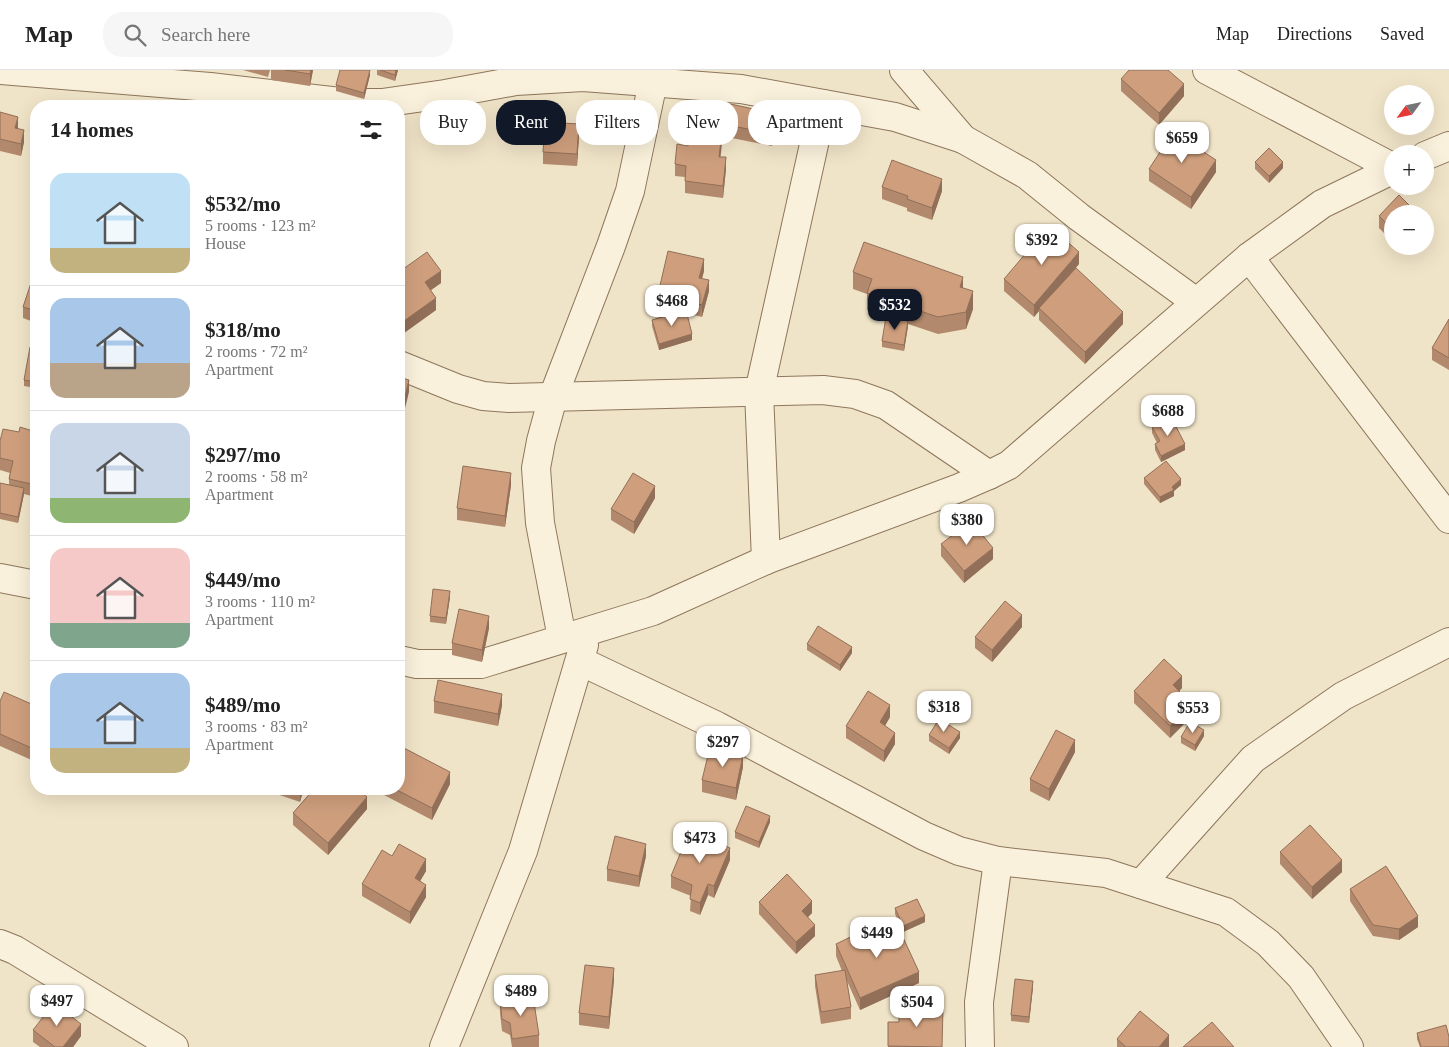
<!DOCTYPE html>
<meta charset="utf-8">
<style>
:root{--surface:#fff;--page:#f6f6f6;--text:#222;--muted:#767676;--line:#e0e0e0;--accent:#111827}
body{margin:0;font-family:Georgia,serif;background:var(--page);color:var(--text);height:100vh;display:flex;flex-direction:column;font-size:19px;white-space:nowrap}
*{box-sizing:border-box;margin:0}
p{font-size:16px;color:var(--muted)}
.icon{flex:none;width:28px;height:28px;fill:none;stroke:currentColor;stroke-width:2;stroke-linecap:round;stroke-linejoin:round}
.map{position:relative;flex:1;overflow:hidden}
.details{position:absolute;left:30px;top:30px;width:375px;height:695px;display:flex;flex-direction:column;background:var(--surface);border-radius:20px;box-shadow:0 5px 20px #0002}
.details>*{flex:none}
.top-card{position:absolute;left:420px;top:30px;width:475px;height:45px;display:flex;gap:10px}
.needle{width:32px;rotate:237deg}
.controls{position:absolute;left:1384px;top:15px;display:grid;gap:10px}
.controls a{display:grid;place-items:center;width:50px;height:50px;border-radius:50%;background:var(--surface);box-shadow:0 5px 20px #0002;font-size:25px}
.price{position:absolute;translate:-50% -42px;padding:0 11px;border-radius:10px;background:#fff;color:#222;font-size:16px;line-height:32px;filter:drop-shadow(0 1px 2px #0008)}
.price::after{content:'';position:absolute;left:50%;top:30px;width:15px;height:11px;margin-left:-8px;background:inherit;clip-path:polygon(0 0,100% 0,50% 100%)}
.price.current{background:var(--accent);color:#fff}
ul{padding:0;list-style:none}
li{display:flex;align-items:center;gap:15px;height:125px;padding:0 20px}
li+li{border-top:1px solid var(--line)}
li span{display:grid;place-items:center;flex:none;width:140px;height:100px;border-radius:15px;color:#555}
li>.icon{margin-inline-start:auto}
span .icon{width:60px;height:60px;fill:#fffc;stroke-width:1}
li b{font-size:21px}
h2{display:flex;justify-content:space-between;align-items:center;height:60px;padding:0 20px;font-size:21px}
.chip{padding:0 18px;border-radius:20px;background:var(--surface);box-shadow:0 5px 20px #0002;font-size:18px;line-height:45px}
.chip.current{background:var(--accent);color:#fff}
header{display:flex;align-items:center;gap:30px;box-sizing:border-box;height:70px;padding:0 25px;background:var(--surface);border-bottom:1px solid var(--line)}
header strong{font-size:24px}
nav{display:flex;gap:28px;margin-inline-start:auto;font-size:18px}
.search{width:350px;height:45px;background:var(--page);display:flex;align-items:center;gap:12px;box-sizing:border-box;padding:0 18px;border-radius:20px;color:var(--muted);font-size:19px}
.map>svg:first-child{display:block}
.lines{fill:none;stroke-linecap:round;stroke-linejoin:round}
.street-casing{stroke:#8d765c;stroke-width:30}
.street{stroke:#faf1dc;stroke-width:28}
.wall{fill:#b2896c}
.shaded-wall{fill:#916f58}
.building{fill:#cf9f7d;stroke:#916f58}
</style>
<header>
<strong>Map</strong>
<div class="search"><svg class="icon" aria-label="search" viewBox="0 0 24 24"><circle cx="10" cy="10" r="6"/><path d="M15 15l6 6"/></svg>Search here</div>
<nav><a>Map</a><a>Directions</a><a>Saved</a></nav>
</header>
<div class="map">
<svg width="1449" height="977" viewBox="0 0 1449 977">
<rect width="100%" height="100%" fill="#f0e4c8"/>
<g class="lines">
<g class="street-casing">
<g id="street">
<polyline points="0,0 210,17 349,33 382,33 445,24 516,11 583,7 741,19 895,47 963,69 1027,105 1079,147 1196,232"/>
<polyline points="904,0 963,69"/>
<polyline points="1207,0 1392,97"/>
<polyline points="1425,86 1449,76"/>
<polyline points="1249,187 1449,449"/>
<polyline points="399,295 458,319 483,326 509,328 823,320 855,324 886,335 989,405"/>
<polyline points="766,490 759,322 823,34"/>
<polyline points="0,508 36,515"/>
<polyline points="562,568 540,453 536,398 541,371 553,327 611,176 630,121 653,12 652,0"/>
<polyline points="399,590 417,594 481,594 653,541 766,490 959,418 989,405 1009,395 1249,187 1322,134 1392,100"/>
<polyline points="580,591 717,656 924,766 959,781 998,791 1106,803 1226,842 1268,873 1301,907 1349,977"/>
<polyline points="1141,814 1253,689 1343,626 1449,572"/>
<polyline points="0,874 15,880 174,977"/>
<polyline points="444,977 523,781 584,575"/>
<polyline points="980,977 979,932 998,791"/>
</g>
</g>
<use href="#street" class="street"/>
</g>
<g class="wall">
<polygon points="243,0 270,0 268,7"/>
<polygon points="271,0 313,0 310,16 271,10"/>
<polygon points="377,0 398,0 395,11 377,5"/>
<polygon points="370,5 364,29 336,21 336,15"/>
<polygon points="1121,9 1184,26 1159,55 1121,21"/>
<polygon points="0,42 18,58 24,72 21,86 0,81"/>
<polygon points="713,52 776,56 772,76 722,66 720,87 726,99 723,128 685,123 685,107 675,106 675,94 688,76 713,61"/>
<polygon points="579,66 577,96 543,94 543,82"/>
<polygon points="1255,92 1283,98 1269,113 1255,99"/>
<polygon points="1149,99 1216,102 1191,139 1149,111"/>
<polygon points="882,117 942,121 932,150 907,141 907,138 882,129"/>
<polygon points="1392,144 1392,171 1379,158 1379,146"/>
<polygon points="1398,176 1413,176 1405,184"/>
<polygon points="1079,194 1065,210 1123,254 1085,294 1039,250 1039,241 1034,247 1004,221 1004,209"/>
<polygon points="704,201 702,208 709,221 702,247 686,243 692,270 659,280 652,256 652,250 681,242 658,236 658,224"/>
<polygon points="399,202 441,213 430,221 436,240 404,263 399,256"/>
<polygon points="853,202 963,218 973,239 966,259 938,264 908,254 904,281 882,277 882,271 889,248 867,240 867,224 853,219"/>
<polygon points="36,209 36,253 23,248 23,237"/>
<polygon points="1449,249 1449,300 1432,290 1432,278"/>
<polygon points="36,279 36,318 24,316 24,310"/>
<polygon points="1152,357 1185,380 1161,392 1155,380 1155,374 1157,373 1152,363"/>
<polygon points="19,362 36,362 36,427 24,424 18,453 0,449 0,413 9,415 9,409 10,403 0,400 0,371"/>
<polygon points="1144,408 1181,415 1174,421 1174,426 1160,433 1144,414"/>
<polygon points="511,415 505,457 457,450 457,438"/>
<polygon points="655,428 634,464 611,450 611,439"/>
<polygon points="941,474 993,489 964,513 941,486"/>
<polygon points="450,527 446,554 430,552 430,546"/>
<polygon points="1022,557 992,592 975,578 975,567"/>
<polygon points="489,558 482,592 452,585 452,573"/>
<polygon points="807,574 852,583 840,601 807,580"/>
<polygon points="1182,618 1179,621 1192,646 1170,668 1134,633 1134,621"/>
<polygon points="0,631 36,636 36,692 0,676"/>
<polygon points="434,631 502,635 498,656 434,643"/>
<polygon points="890,647 885,656 895,674 884,692 846,668 846,656"/>
<polygon points="929,665 960,668 949,684 929,671"/>
<polygon points="1204,666 1195,681 1181,673 1181,667"/>
<polygon points="1075,682 1049,731 1030,721 1030,709"/>
<polygon points="743,697 736,730 702,722 702,710"/>
<polygon points="450,714 432,750 384,725 384,719 399,719"/>
<polygon points="70,719 84,719 83,720"/>
<polygon points="262,719 357,719 367,739 328,785 293,755 293,743 310,723 303,721 300,732"/>
<polygon points="770,752 759,778 735,768 735,762"/>
<polygon points="1280,782 1342,802 1312,829 1280,794"/>
<polygon points="392,786 426,801 420,811 426,827 410,854 362,826 362,814"/>
<polygon points="646,786 639,817 607,811 607,799"/>
<polygon points="730,790 714,828 708,825 700,845 690,841 691,826 671,818 671,806"/>
<polygon points="1350,819 1418,857 1399,870 1373,866 1350,831"/>
<polygon points="759,832 812,843 808,847 815,866 796,884 759,844"/>
<polygon points="895,838 925,852 903,862 895,844"/>
<polygon points="893,864 919,913 860,940 847,911 851,937 851,949 821,954 815,916 815,905 842,901 836,886 836,874"/>
<polygon points="614,910 609,959 579,955 579,943"/>
<polygon points="1033,917 1029,953 1011,951 1011,945"/>
<polygon points="500,931 539,965 539,977 512,977 510,965 502,961 500,943"/>
<polygon points="888,952 899,952 942,977 888,977"/>
<polygon points="33,960 81,966 73,977 40,977 33,972"/>
<polygon points="1417,963 1449,977 1420,977 1417,969"/>
<polygon points="1117,969 1169,977 1117,977"/>
</g>
<g class="shaded-wall">
<polygon points="311,0 313,0 310,16 310,4"/>
<polygon points="370,0 370,5 364,29 364,23"/>
<polygon points="396,0 398,0 395,11 395,5"/>
<polygon points="1184,14 1184,26 1159,55 1159,43"/>
<polygon points="776,44 776,56 772,76 772,64"/>
<polygon points="18,47 18,59 15,58"/>
<polygon points="579,54 579,66 577,96 577,84"/>
<polygon points="24,60 24,72 21,86 21,74"/>
<polygon points="722,62 722,74 719,99 719,87"/>
<polygon points="726,87 726,99 723,128 723,116"/>
<polygon points="1216,90 1216,102 1191,139 1191,127"/>
<polygon points="1283,92 1283,98 1269,113 1269,106"/>
<polygon points="942,109 942,121 932,150 932,138"/>
<polygon points="1405,176 1413,176 1405,184"/>
<polygon points="1079,182 1079,194 1040,240 1039,238 1039,241 1034,247 1034,235"/>
<polygon points="704,189 704,201 699,220 699,208"/>
<polygon points="441,201 441,213 425,224 425,212"/>
<polygon points="963,207 963,224 960,217"/>
<polygon points="709,210 709,221 702,247 702,235"/>
<polygon points="973,221 973,239 966,259 966,242"/>
<polygon points="436,228 436,240 404,263 404,251"/>
<polygon points="1123,242 1123,254 1085,294 1085,282"/>
<polygon points="908,251 908,257 904,281 904,275"/>
<polygon points="692,264 692,270 659,280 659,274"/>
<polygon points="409,310 409,322 399,363 399,351"/>
<polygon points="1185,374 1185,380 1161,392 1161,386"/>
<polygon points="511,403 511,415 505,457 505,446"/>
<polygon points="1181,409 1181,415 1174,421 1174,426 1160,433 1160,427"/>
<polygon points="655,416 655,428 634,464 634,452"/>
<polygon points="24,418 24,424 18,453 18,447"/>
<polygon points="993,478 993,489 964,513 964,501"/>
<polygon points="450,521 450,527 446,554 446,548"/>
<polygon points="1022,545 1022,557 992,592 992,580"/>
<polygon points="489,546 489,558 482,592 482,580"/>
<polygon points="852,577 852,583 840,601 840,595"/>
<polygon points="1182,606 1182,618 1173,627 1173,615"/>
<polygon points="502,624 502,635 498,656 498,644"/>
<polygon points="1192,634 1192,646 1170,668 1170,656"/>
<polygon points="890,635 890,647 880,664 880,652"/>
<polygon points="1204,660 1204,666 1195,681 1195,675"/>
<polygon points="960,662 960,668 949,684 949,678"/>
<polygon points="895,663 895,674 884,692 884,681"/>
<polygon points="1075,670 1075,682 1049,731 1049,719"/>
<polygon points="743,685 743,697 736,730 736,718"/>
<polygon points="450,702 450,714 432,750 432,738"/>
<polygon points="300,719 303,719 303,721 300,732"/>
<polygon points="367,727 367,739 328,785 328,773"/>
<polygon points="770,746 770,752 759,778 759,772"/>
<polygon points="646,774 646,786 639,817 639,806"/>
<polygon points="730,778 730,790 714,828 714,816"/>
<polygon points="426,789 426,801 415,820 415,808"/>
<polygon points="1342,790 1342,802 1312,829 1312,817"/>
<polygon points="708,814 708,825 700,845 700,833"/>
<polygon points="426,815 426,827 410,854 410,842"/>
<polygon points="812,831 812,843 802,853 802,841"/>
<polygon points="925,846 925,852 903,862 903,856"/>
<polygon points="1418,846 1418,857 1399,870 1399,859"/>
<polygon points="815,855 815,866 796,884 796,872"/>
<polygon points="614,898 614,910 609,959 609,947"/>
<polygon points="919,902 919,913 860,940 860,928"/>
<polygon points="1033,911 1033,917 1029,953 1029,947"/>
<polygon points="81,954 81,966 73,977 63,977"/>
<polygon points="1169,965 1169,977 1159,977"/>
</g>
<g class="building">
<polygon points="285,0 311,0 310,4"/>
<polygon points="340,0 370,0 364,23 336,15"/>
<polygon points="380,0 396,0 395,5"/>
<polygon points="1129,0 1168,0 1184,14 1159,43 1121,9"/>
<polygon points="717,31 776,44 772,64 713,52"/>
<polygon points="0,42 18,47 15,58 24,60 21,74 0,69"/>
<polygon points="545,52 579,54 577,84 543,82"/>
<polygon points="690,59 722,62 719,87 726,87 723,116 685,111 686,96 675,94 677,74 688,76"/>
<polygon points="1173,62 1216,90 1191,127 1149,99"/>
<polygon points="1269,78 1283,92 1269,106 1255,92"/>
<polygon points="892,90 942,109 932,138 907,129 908,126 882,117"/>
<polygon points="1399,125 1418,144 1392,144 1392,159 1379,146"/>
<polygon points="1049,156 1079,182 1034,235 1004,209"/>
<polygon points="864,172 963,207 960,217 973,221 966,242 938,247 867,223 872,209 853,202"/>
<polygon points="668,181 704,189 699,208 709,210 702,235 658,224"/>
<polygon points="427,182 441,201 425,212 436,228 404,251 399,244 399,202"/>
<polygon points="1076,198 1123,242 1085,282 1039,238"/>
<polygon points="33,207 36,209 36,241 23,237"/>
<polygon points="686,240 692,264 659,274 652,250"/>
<polygon points="886,247 908,251 904,275 882,271"/>
<polygon points="1449,249 1449,288 1432,278"/>
<polygon points="30,277 36,279 36,312 24,310"/>
<polygon points="399,307 409,310 399,351"/>
<polygon points="1171,347 1185,374 1161,386 1155,374 1160,371 1152,357"/>
<polygon points="20,357 36,362 36,415 9,409 13,391 0,388 0,371 3,359 19,362"/>
<polygon points="1166,391 1181,409 1172,417 1174,420 1160,427 1144,408"/>
<polygon points="463,396 511,403 505,446 457,438"/>
<polygon points="633,403 655,416 634,452 611,439"/>
<polygon points="0,413 24,418 18,447 0,443"/>
<polygon points="971,451 993,478 964,501 941,474"/>
<polygon points="433,519 450,521 446,548 430,546"/>
<polygon points="1005,531 1022,545 992,580 975,567"/>
<polygon points="459,539 489,546 482,580 452,573"/>
<polygon points="818,556 852,577 840,595 807,574"/>
<polygon points="1164,589 1182,606 1173,615 1192,634 1170,656 1134,621"/>
<polygon points="438,610 502,624 498,644 434,631"/>
<polygon points="868,621 890,635 880,652 895,663 884,681 846,656"/>
<polygon points="4,622 36,636 36,680 0,664 0,631"/>
<polygon points="939,649 960,662 949,678 929,665"/>
<polygon points="1190,652 1204,660 1195,675 1181,667"/>
<polygon points="1056,660 1075,670 1049,719 1030,709"/>
<polygon points="402,677 450,702 432,738 395,719 399,719 399,684"/>
<polygon points="710,677 743,685 736,718 702,710"/>
<polygon points="314,719 357,719 367,727 328,773 293,743"/>
<polygon points="746,736 770,746 759,772 735,762"/>
<polygon points="1310,755 1342,790 1312,817 1280,782"/>
<polygon points="690,760 730,778 714,816 708,814 700,833 690,829 692,815 671,806"/>
<polygon points="615,766 646,774 639,806 607,799"/>
<polygon points="399,774 426,789 415,808 426,815 410,842 362,814 382,780 392,786"/>
<polygon points="1386,796 1418,846 1399,859 1373,855 1350,819"/>
<polygon points="787,804 812,831 802,841 815,855 796,872 759,832"/>
<polygon points="917,829 925,846 903,856 895,838"/>
<polygon points="886,850 893,864 900,861 919,902 860,928 836,874"/>
<polygon points="585,895 614,898 609,947 579,943"/>
<polygon points="845,900 851,937 821,942 815,905"/>
<polygon points="1015,909 1033,911 1029,947 1011,945"/>
<polygon points="533,926 539,965 512,969 510,953 502,949 500,931"/>
<polygon points="54,933 81,954 63,977 55,977 33,960"/>
<polygon points="899,938 943,939 942,977 888,976 888,952 899,952"/>
<polygon points="1140,941 1169,965 1159,977 1126,977 1117,969"/>
<polygon points="1212,952 1234,977 1183,977"/>
<polygon points="1446,955 1449,967 1449,977 1421,977 1417,963"/>
</g>
</svg>
<div class="controls">
<a><svg class="needle" viewBox="-14 -14 28 28"><path d="M0-13l5 13h-10z" fill="#e53935"/><path d="M0 13l5-13h-10z" fill="#767676"/></svg></a>
<a>+</a>
<a>−</a>
</div>
<b class="price" style="left:1182px;top:94px">$659</b>
<b class="price" style="left:1042px;top:196px">$392</b>
<b class="price" style="left:672px;top:257px">$468</b>
<b class="price current" style="left:895px;top:261px">$532</b>
<b class="price" style="left:1168px;top:367px">$688</b>
<b class="price" style="left:967px;top:476px">$380</b>
<b class="price" style="left:944px;top:663px">$318</b>
<b class="price" style="left:1193px;top:664px">$553</b>
<b class="price" style="left:723px;top:698px">$297</b>
<b class="price" style="left:700px;top:794px">$473</b>
<b class="price" style="left:877px;top:889px">$449</b>
<b class="price" style="left:521px;top:947px">$489</b>
<b class="price" style="left:57px;top:957px">$497</b>
<b class="price" style="left:917px;top:958px">$504</b>
<div class="top-card">
<a class="chip">Buy</a>
<a class="chip current">Rent</a>
<a class="chip">Filters</a>
<a class="chip">New</a>
<a class="chip">Apartment</a>
</div>
<section class="details">
<h2>14 homes<svg class="icon" aria-label="filters" viewBox="0 0 24 24"><path d="M4 7h16M4 17h16"/><circle cx="9" cy="7" r="2"/><circle cx="15" cy="17" r="2"/></svg></h2>
<ul>
<li><span style="background:linear-gradient(#bfe0f5 75%,#c2b280 0)"><svg class="icon" aria-label="home" viewBox="0 0 24 24"><path d="M3 11l9-7 9 7M6 9v11h12V9"/></svg></span><div><b>$532/mo</b><p>5 rooms · 123 m²</p><p>House</p></div></li>
<li><span style="background:linear-gradient(#a9c7e8 65%,#b9a48a 0)"><svg class="icon" aria-label="home" viewBox="0 0 24 24"><path d="M3 11l9-7 9 7M6 9v11h12V9"/></svg></span><div><b>$318/mo</b><p>2 rooms · 72 m²</p><p>Apartment</p></div></li>
<li><span style="background:linear-gradient(#c9d6e8 75%,#8fb573 0)"><svg class="icon" aria-label="home" viewBox="0 0 24 24"><path d="M3 11l9-7 9 7M6 9v11h12V9"/></svg></span><div><b>$297/mo</b><p>2 rooms · 58 m²</p><p>Apartment</p></div></li>
<li><span style="background:linear-gradient(#f6c9c9 75%,#7fa58c 0)"><svg class="icon" aria-label="home" viewBox="0 0 24 24"><path d="M3 11l9-7 9 7M6 9v11h12V9"/></svg></span><div><b>$449/mo</b><p>3 rooms · 110 m²</p><p>Apartment</p></div></li>
<li><span style="background:linear-gradient(#a9c7e8 75%,#c2b280 0)"><svg class="icon" aria-label="home" viewBox="0 0 24 24"><path d="M3 11l9-7 9 7M6 9v11h12V9"/></svg></span><div><b>$489/mo</b><p>3 rooms · 83 m²</p><p>Apartment</p></div></li>
</ul>
</section>
</div>
